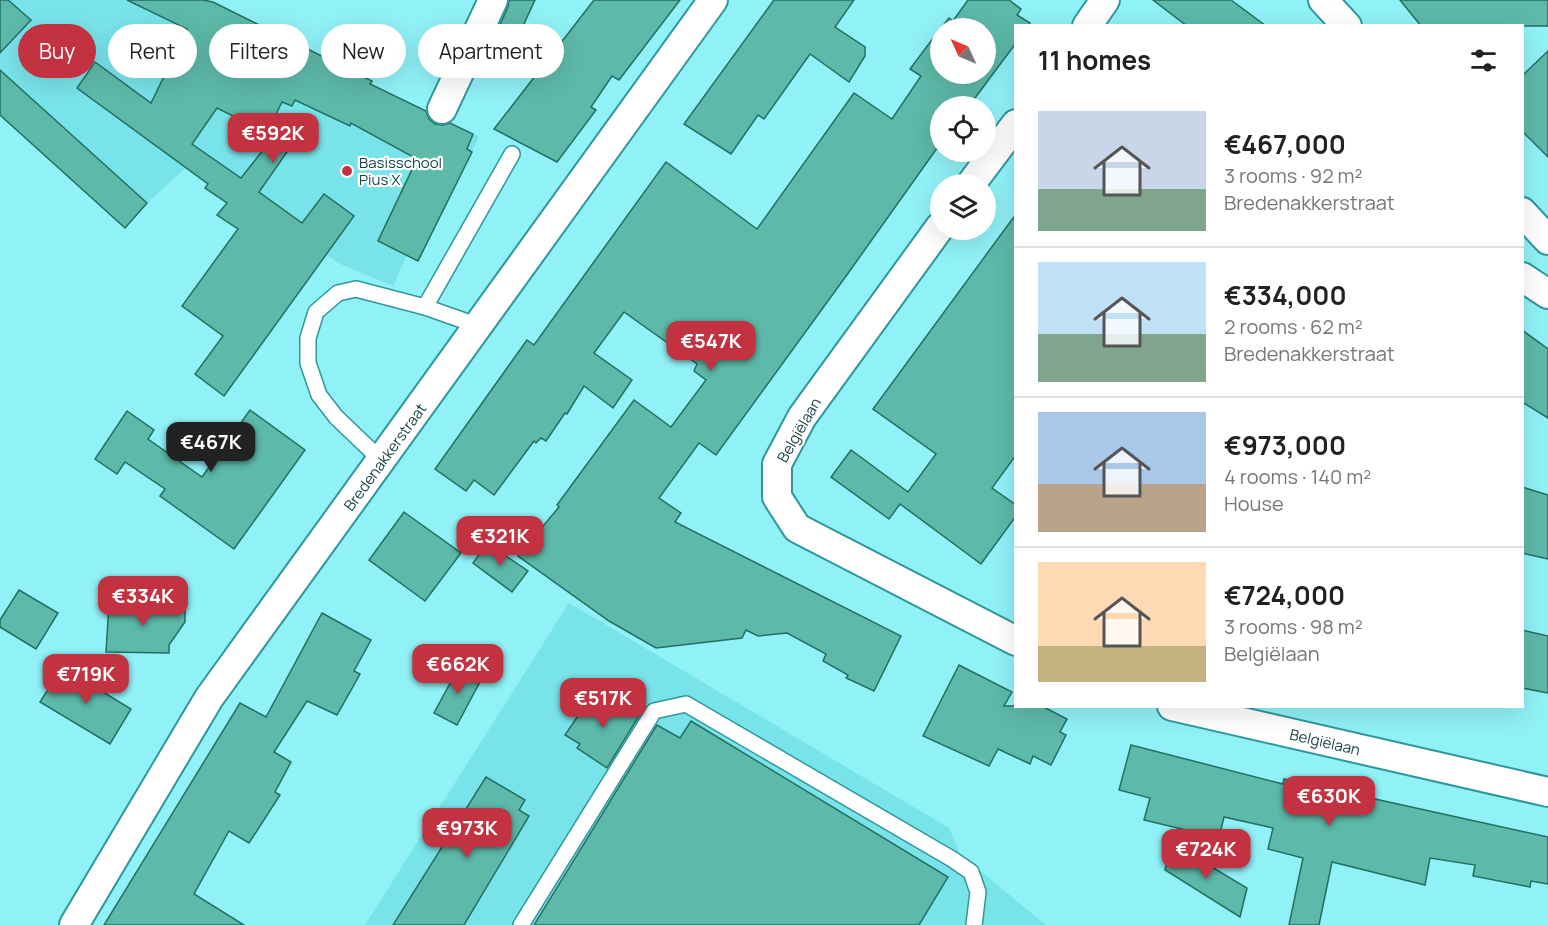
<!DOCTYPE html>
<meta charset="utf-8">
<style>
:root{--surface:#fff;--page:#f6f6f6;--text:#222;--muted:#767676;--line:#e0e0e0;--accent:#c23241}
body{margin:0;font-family:Manrope,sans-serif;background:var(--page);color:var(--text);height:100vh;display:flex;flex-direction:column;font-size:22px;white-space:nowrap}
*{box-sizing:border-box;margin:0}
p{font-size:20px;color:var(--muted)}
.icon{flex:none;width:33px;height:33px;fill:none;stroke:currentColor;stroke-width:2;stroke-linecap:round;stroke-linejoin:round}
.map{position:relative;flex:1;overflow:hidden}
.sheet{position:absolute;left:1014px;top:24px;width:510px;height:684px;display:flex;flex-direction:column;background:var(--surface);border-radius:0px;box-shadow:0 6px 24px #0002}
.sheet>*{flex:none}
.hud{position:absolute;left:18px;top:24px;width:570px;height:54px;display:flex;gap:12px}
.needle{width:39px;rotate:314deg}
.buttons{position:absolute;left:930px;top:18px;display:grid;gap:12px}
.buttons a{display:grid;place-items:center;width:66px;height:66px;border-radius:50%;background:var(--surface);box-shadow:0 6px 24px #0002;font-size:30px}
.price{position:absolute;translate:-50% -51px;padding:0 14px;border-radius:12px;background:var(--accent);color:#fff;font-size:20px;line-height:39px;filter:drop-shadow(0 2px 3px #0008)}
.price::after{content:'';position:absolute;left:50%;top:36px;width:18px;height:14px;margin-left:-9px;background:inherit;clip-path:polygon(0 0,100% 0,50% 100%)}
.price.current{background:#222;color:#fff}
ul{padding:0;list-style:none}
li{display:flex;align-items:center;gap:18px;height:150px;padding:0 24px}
li+li{border-top:2px solid var(--line)}
li span{display:grid;place-items:center;flex:none;width:168px;height:120px;border-radius:0px;color:#555}
li>.icon{margin-inline-start:auto}
span .icon{width:72px;height:72px;fill:#fffc;stroke-width:1}
li b{font-size:26px}
h2{display:flex;justify-content:space-between;align-items:center;height:72px;padding:0 24px;font-size:26px}
.tag{padding:0 21px;border-radius:27px;background:var(--surface);box-shadow:0 6px 24px #0002;font-size:21px;line-height:54px}
.tag.current{background:var(--accent);color:#fff}
.map>svg:first-child{display:block}
.built{fill:#78e4ea}
.building{fill:#5db9a9;stroke:#256e62;stroke-width:1.5}
.lines{fill:none;stroke-linecap:round;stroke-linejoin:round}
.lane-casing{stroke:#2f979c;stroke-width:18}
.street-casing{stroke:#2f979c;stroke-width:32}
.lane{stroke:#fff;stroke-width:15}
.street{stroke:#fff;stroke-width:28}
.poi-dot{fill:#c23241;stroke:#fff;stroke-width:2}
.labels{text-anchor:middle;dominant-baseline:central;stroke-width:4.5;stroke-linejoin:round;paint-order:stroke}
.poi-label{font-size:15px;fill:#153f42;stroke:#fff;text-anchor:start}
.street-label{font-size:15px;fill:#153f42;stroke:#fff}
</style>
<div class="map">
<svg width="1548" height="925" viewBox="0 0 1548 925">
<rect width="100%" height="100%" fill="#90f1f7"/>
<g class="built">
<polygon points="0,0 204,0 213,2 317,53 370,84 479,137 418,261 407,255 393,286 338,263 326,254 182,306 263,194 203,152 147,203 125,228 0,115"/>
<polygon points="569,603 949,828 960,854 1046,925 365,925"/>
</g>
<g class="building">
<polygon points="0,0 8,0 31,20 0,53"/>
<polygon points="127,0 203,0 213,2 372,81 370,84 426,111 429,119 435,124 443,125 450,123 473,134 467,149 472,152 418,261 378,241 417,159 351,123 350,126 295,100 292,106 282,102 267,133 217,108 192,144 241,178 271,140 287,152 259,192 302,223 324,194 354,216 224,396 195,374 223,336 182,306 238,229 217,215 227,203 205,188 208,184 77,88 95,62 151,103 187,29"/>
<polygon points="509,0 535,0 501,74 481,66 508,7"/>
<polygon points="594,0 680,0 619,80 612,76 591,107 596,110 557,162 494,129"/>
<polygon points="774,0 854,0 835,27 865,47 865,56 849,82 810,54 764,119 758,115 731,154 684,124"/>
<polygon points="968,0 1009,0 1021,9 1017,15 1030,23 1028,26 1016,26 1016,43 969,106 940,106 940,144 849,272 716,455 699,443 659,498 681,513 675,522 901,636 874,691 846,678 848,675 823,661 826,654 787,633 758,636 746,630 742,638 656,648 609,621 518,556 559,507 557,505 634,400 671,427 706,380 694,371 697,364 624,312 594,353 632,380 613,408 584,386 567,414 565,413 546,441 541,438 536,443 534,441 494,495 474,480 466,491 435,469 527,340 534,345 666,162 757,229 854,93 892,119 921,76 910,69 940,29 940,74 986,74 986,28 941,28 949,18 953,21"/>
<polygon points="1153,0 1231,0 1266,26 1187,26"/>
<polygon points="1400,0 1548,0 1548,26 1421,26"/>
<polygon points="1548,51 1548,157 1522,131 1522,76"/>
<polygon points="0,70 147,203 125,228 0,115"/>
<polygon points="1016,214 1016,455 992,488 1016,505 1016,516 981,564 900,504 889,519 831,477 851,450 908,492 936,454 873,409"/>
<polygon points="1522,330 1548,349 1548,418 1522,402"/>
<polygon points="250,410 305,450 234,549 160,496 165,489 125,462 117,474 95,459 127,411 154,430 148,439 202,477"/>
<polygon points="1522,487 1548,495 1548,559 1522,553"/>
<polygon points="404,512 461,553 425,601 369,560"/>
<polygon points="487,543 528,571 512,592 473,563"/>
<polygon points="19,590 58,613 36,649 0,627 0,620"/>
<polygon points="109,603 185,604 185,622 169,645 169,653 106,652"/>
<polygon points="322,613 371,640 354,671 360,674 337,715 307,701 274,752 291,762 275,792 280,795 249,843 229,831 194,894 244,925 104,925 240,703 266,717"/>
<polygon points="1522,630 1548,636 1548,693 1522,688"/>
<polygon points="461,663 482,678 457,725 434,713"/>
<polygon points="959,665 1012,692 1004,706 1042,706 1067,719 1060,732 1066,735 1051,765 1033,756 1030,764 998,749 989,766 923,736"/>
<polygon points="62,667 131,709 110,744 40,702"/>
<polygon points="611,696 640,714 607,768 577,748 580,744 565,735 590,698 604,706"/>
<polygon points="691,721 948,877 919,925 534,925 657,725 680,738"/>
<polygon points="1131,745 1283,784 1284,779 1548,837 1548,884 1531,881 1530,887 1473,876 1475,865 1430,858 1425,885 1332,862 1319,925 1289,925 1303,858 1268,849 1273,828 1224,817 1219,838 1144,820 1150,798 1119,790"/>
<polygon points="486,777 525,800 519,810 529,816 464,925 393,925"/>
<polygon points="1172,843 1247,888 1240,917 1165,870"/>
</g>
<g class="lines">
<g class="lane-casing">
<g id="lane">
<polyline points="425,307 512,154"/>
<polyline points="382,461 336,417 319,395 308,363 308,338 316,312 338,293 356,289 425,307 479,326"/>
<polyline points="521,925 654,711 686,704 952,859 971,872 978,892 974,925"/>
</g>
</g>
<g class="street-casing">
<g id="street">
<polyline points="1323,0 1347,26"/>
<polyline points="1087,26 1105,0"/>
<polyline points="442,109 493,0"/>
<polyline points="971,184 1016,124"/>
<polyline points="1522,212 1548,240"/>
<polyline points="940,227 802,417 777,464 777,497 797,528 1016,641"/>
<polyline points="1522,277 1548,294"/>
<polyline points="1172,706 1548,792"/>
<polyline points="74,925 209,698 713,0"/>
</g>
</g>
<use href="#lane" class="lane"/>
<use href="#street" class="street"/>
</g>
<circle class="poi-dot" cx="347" cy="171" r="6"/>
<g class="labels">
<g class="poi-label">
<text x="359" y="162">Basisschool<tspan x="359" dy="17">Pius X</tspan></text>
</g>
<g class="street-label">
<text transform="translate(799 430) rotate(-60)">Belgiëlaan</text>
<text transform="translate(385 457) rotate(-54)">Bredenakkerstraat</text>
<text transform="translate(1325 742) rotate(13)">Belgiëlaan</text>
</g>
</g>
</svg>
<div class="buttons">
<a><svg class="needle" viewBox="-14 -14 28 28"><path d="M0-13l5 13h-10z" fill="#e53935"/><path d="M0 13l5-13h-10z" fill="#767676"/></svg></a>
<a><svg class="icon" aria-label="locate" viewBox="0 0 24 24"><circle cx="12" cy="12" r="6"/><path d="M12 2v4M12 18v4M2 12h4M18 12h4"/></svg></a>
<a><svg class="icon" aria-label="layers" viewBox="0 0 24 24"><path d="M12 4l9 5-9 5-9-5zM3 14l9 5 9-5"/></svg></a>
</div>
<b class="price" style="left:273px;top:164px">€592K</b>
<b class="price" style="left:711px;top:372px">€547K</b>
<b class="price current" style="left:211px;top:473px">€467K</b>
<b class="price" style="left:500px;top:567px">€321K</b>
<b class="price" style="left:143px;top:627px">€334K</b>
<b class="price" style="left:458px;top:695px">€662K</b>
<b class="price" style="left:86px;top:705px">€719K</b>
<b class="price" style="left:603px;top:729px">€517K</b>
<b class="price" style="left:1329px;top:827px">€630K</b>
<b class="price" style="left:467px;top:859px">€973K</b>
<b class="price" style="left:1206px;top:880px">€724K</b>
<div class="hud">
<a class="tag current">Buy</a>
<a class="tag">Rent</a>
<a class="tag">Filters</a>
<a class="tag">New</a>
<a class="tag">Apartment</a>
</div>
<section class="sheet">
<h2>11 homes<svg class="icon" aria-label="filters" viewBox="0 0 24 24"><path d="M4 7h16M4 17h16"/><circle cx="9" cy="7" r="2"/><circle cx="15" cy="17" r="2"/></svg></h2>
<ul>
<li><span style="background:linear-gradient(#c9d6e8 65%,#7fa58c 0)"><svg class="icon" aria-label="home" viewBox="0 0 24 24"><path d="M3 11l9-7 9 7M6 9v11h12V9"/></svg></span><div><b>€467,000</b><p>3 rooms · 92 m²</p><p>Bredenakkerstraat</p></div></li>
<li><span style="background:linear-gradient(#bfe0f5 60%,#7fa58c 0)"><svg class="icon" aria-label="home" viewBox="0 0 24 24"><path d="M3 11l9-7 9 7M6 9v11h12V9"/></svg></span><div><b>€334,000</b><p>2 rooms · 62 m²</p><p>Bredenakkerstraat</p></div></li>
<li><span style="background:linear-gradient(#a9c7e8 60%,#b9a48a 0)"><svg class="icon" aria-label="home" viewBox="0 0 24 24"><path d="M3 11l9-7 9 7M6 9v11h12V9"/></svg></span><div><b>€973,000</b><p>4 rooms · 140 m²</p><p>House</p></div></li>
<li><span style="background:linear-gradient(#ffd9b3 70%,#c2b280 0)"><svg class="icon" aria-label="home" viewBox="0 0 24 24"><path d="M3 11l9-7 9 7M6 9v11h12V9"/></svg></span><div><b>€724,000</b><p>3 rooms · 98 m²</p><p>Belgiëlaan</p></div></li>
</ul>
</section>
</div>
